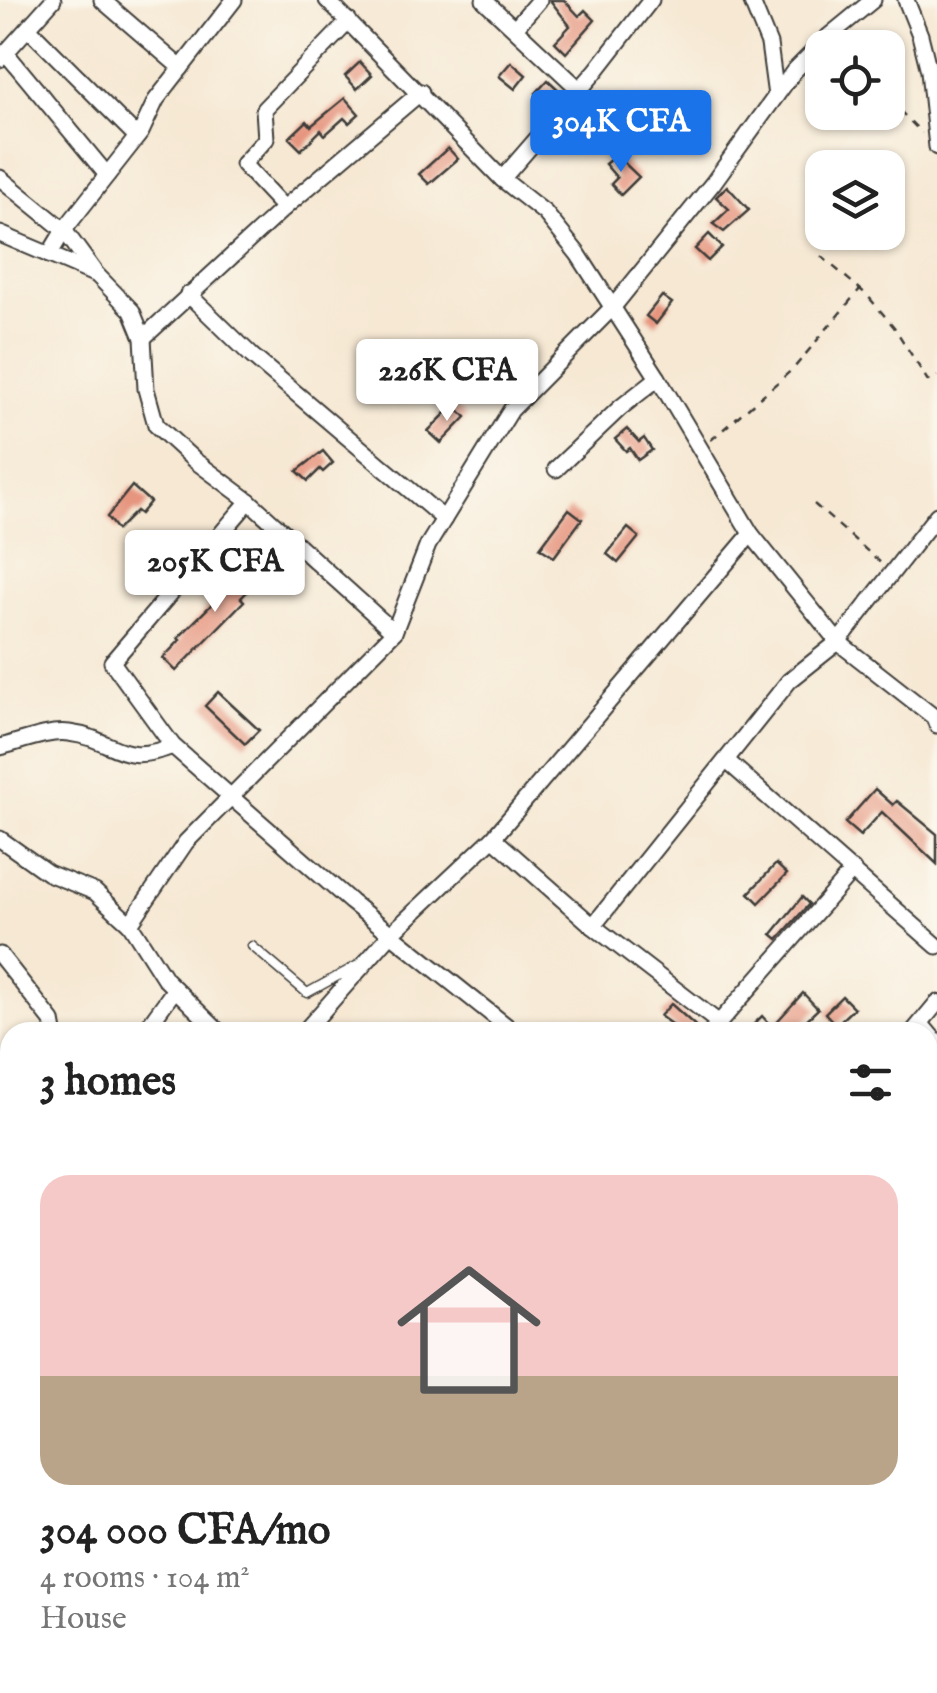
<!DOCTYPE html>
<meta charset="utf-8">
<style>
:root{--surface:#fff;--page:#f2f2f2;--text:#222;--muted:#767676;--line:#e0e0e0;--accent:#1a73e8}
body{margin:0;font-family:"IM FELL English",serif;background:var(--page);color:var(--text);height:100vh;display:flex;flex-direction:column;font-size:38px;white-space:nowrap}
*{box-sizing:border-box;margin:0}
p{font-size:32px;color:var(--muted)}
.icon{flex:none;width:55px;height:55px;fill:none;stroke:currentColor;stroke-width:2;stroke-linecap:round;stroke-linejoin:round}
.map{position:relative;flex:1;overflow:hidden}
.panel{position:absolute;left:0px;top:1022px;width:938px;height:672px;display:flex;flex-direction:column;background:var(--surface);border-radius:30px 30px 0 0;box-shadow:0 2px 8px #0004}
.panel>*{flex:none}
.controls{position:absolute;left:805px;top:30px;display:grid;gap:20px}
.controls a{display:grid;place-items:center;width:100px;height:100px;border-radius:20px;background:var(--surface);box-shadow:0 2px 8px #0004;font-size:50px}
.price{position:absolute;translate:-50% -85px;padding:0 22px;border-radius:10px;background:#fff;color:#222;font-size:32px;line-height:65px;filter:drop-shadow(0 2px 5px #0008)}
.price::after{content:'';position:absolute;left:50%;top:60px;width:30px;height:22px;margin-left:-15px;background:inherit;clip-path:polygon(0 0,100% 0,50% 100%)}
.price.on{background:var(--accent);color:#fff}
ul{padding:0;list-style:none}
li{display:grid;align-content:center;gap:20px;height:530px;padding:0 40px}
li+li{border-top:2px solid var(--line)}
li span{display:grid;place-items:center;height:310px;border-radius:30px;color:#555}
li>.icon{margin-inline-start:auto}
span .icon{width:180px;height:180px;fill:#fffc;stroke-width:1}
li b{font-size:42px}
h2{display:flex;justify-content:space-between;align-items:center;height:120px;padding:0 40px;font-size:42px}
.map>svg:first-child{display:block}
.building{fill:#e6957f}
.lines{fill:none;stroke-linecap:round;stroke-linejoin:round}
.service-casing{stroke:#3d3b37;stroke-width:11}
.minor-casing{stroke:#3d3b37;stroke-width:19}
.secondary-casing{stroke:#3d3b37;stroke-width:24}
.path{stroke:#3d3b37;stroke-width:2.5;stroke-dasharray:8 8;stroke-linecap:butt}
.service{stroke:#fff;stroke-width:8}
.minor{stroke:#fff;stroke-width:15}
.secondary{stroke:#fff;stroke-width:20}
</style>
<div class="map">
<svg width="937" height="1693" viewBox="0 0 937 1693">
<rect width="100%" height="100%" fill="#fbf7ec"/>
<filter id="ink" filterUnits="userSpaceOnUse"><feTurbulence type="fractalNoise" baseFrequency=".01" numOctaves="2"/><feDisplacementMap in="SourceGraphic" scale="20" xChannelSelector="R" yChannelSelector="G"/><feConvolveMatrix kernelMatrix="1 2 1 2 8 2 1 2 1" color-interpolation-filters="sRGB"/></filter>
<filter id="wash" filterUnits="userSpaceOnUse"><feTurbulence type="fractalNoise" baseFrequency=".0048" numOctaves="4" result="noise"/><feDisplacementMap in="SourceGraphic" scale="40" xChannelSelector="R" yChannelSelector="G"/><feGaussianBlur stdDeviation="2.25" result="paint"/><feColorMatrix in="noise" values="0 0 0 0 0 0 0 0 0 0 0 0 0 0 0 0 0 1.4 0 .05"/><feComposite in="paint" operator="in"/></filter>
<g filter="url(#wash)">
<rect width="100%" height="100%" fill="#f6e8d3"/>
<g id="blocks">
<g class="building">
<polygon points="550,0 564,0 579,16 585,10 595,20 566,53 555,42 570,26"/>
<polygon points="360,62 372,75 357,89 345,76"/>
<polygon points="511,62 526,75 515,89 499,76"/>
<polygon points="548,80 562,93 550,106 536,93"/>
<polygon points="345,98 359,114 349,123 344,118 325,135 321,130 301,150 289,138 307,121 311,126"/>
<polygon points="448,148 458,159 429,184 419,174"/>
<polygon points="616,155 639,177 621,195 611,184 617,178 605,164"/>
<polygon points="727,186 749,210 724,232 713,224 729,209 716,197"/>
<polygon points="709,234 722,247 708,261 695,249"/>
<polygon points="662,296 672,303 656,324 646,316"/>
<polygon points="454,405 466,417 441,443 428,431"/>
<polygon points="627,429 639,442 644,438 652,450 638,460 630,448 626,451 615,439"/>
<polygon points="323,451 333,463 323,472 320,469 308,481 297,471"/>
<polygon points="132,486 150,502 140,514 136,511 117,530 107,517"/>
<polygon points="569,509 582,519 554,557 540,548"/>
<polygon points="628,528 639,537 618,563 607,554"/>
<polygon points="259,557 270,568 241,598 244,601 176,671 163,658 180,640 178,638"/>
<polygon points="218,692 259,730 245,744 205,706"/>
<polygon points="875,789 893,805 897,801 937,834 937,864 882,812 860,836 845,823"/>
<polygon points="776,864 787,874 759,903 749,893"/>
<polygon points="802,897 809,904 778,939 772,934"/>
<polygon points="803,993 818,1009 800,1026 806,1032 762,1032 754,1024 762,1016 772,1027"/>
<polygon points="842,996 854,1008 836,1025 825,1013"/>
<polygon points="671,1004 700,1030 700,1032 682,1032 660,1016"/>
</g>
</g>
</g>
<g filter="url(#ink)">
<use href="#blocks" fill-opacity="0" stroke="#3d3b37" stroke-width="2.5"/>
<g class="lines">
<g class="service-casing">
<polyline id="service" points="252,946 307,993 358,965"/>
</g>
<g class="minor-casing">
<g id="minor">
<polyline points="102,0 181,68"/>
<polyline points="327,0 502,179"/>
<polyline points="484,0 579,89"/>
<polyline points="651,0 595,72 502,179 545,213 578,254 658,378 751,534 838,642 934,717 937,725"/>
<polyline points="751,0 769,44 776,96"/>
<polyline points="906,0 920,35 929,71 937,147"/>
<polyline points="515,28 539,0"/>
<polyline points="29,29 137,137"/>
<polyline points="6,53 107,175"/>
<polyline points="0,59 53,0"/>
<polyline points="0,178 64,230 96,274 132,311 143,338 146,389 156,425 194,460 249,501"/>
<polyline points="284,208 243,164 266,139 264,109 349,21"/>
<polyline points="0,234 92,273"/>
<polyline points="49,255 64,230 141,132 156,100 234,0"/>
<polyline points="188,294 252,356 444,519"/>
<polyline points="143,338 284,208 421,92"/>
<polyline points="556,469 620,408 658,378"/>
<path d="M0,747c20,-5 49,-17 69,-14 47,6 50,34 104,13"/>
<polyline points="727,761 937,946"/>
<polyline points="493,838 593,926 719,1023"/>
<polyline points="0,839 48,873 95,892 130,924 165,979 219,1032"/>
<polyline points="130,924 186,842 394,632"/>
<polyline points="593,926 789,681 838,642 937,515"/>
<polyline points="0,955 52,1021 54,1032"/>
<polyline points="921,1024 937,1043"/>
<polyline points="144,1032 175,989"/>
<polyline points="304,1032 391,934 493,838 751,534"/>
<polyline points="514,1032 351,902 173,746 112,662 249,501 394,632 428,545 511,410 613,307 713,183 794,71 829,36 873,0"/>
<polyline points="711,1032 853,870"/>
<polyline points="913,1032 937,1003"/>
<polyline points="0,1075 10,1062"/>
<polyline points="0,1100 10,1102"/>
<polyline points="928,1194 937,1184"/>
<polyline points="928,1380 937,1370"/>
<polyline points="0,1385 10,1373"/>
<polyline points="928,1554 937,1544"/>
<polyline points="0,1595 10,1600"/>
<polyline points="0,1651 10,1627"/>
<polyline points="928,1672 937,1679"/>
<polyline points="208,1685 218,1689"/>
<polyline points="102,1693 105,1685"/>
<polyline points="369,1693 373,1685"/>
<polyline points="516,1693 519,1685"/>
</g>
</g>
<g class="secondary-casing">
<g id="secondary">
<polyline points="0,1461 10,1464"/>
<polyline points="550,1685 569,1693"/>
</g>
</g>
<g class="path">
<polyline points="888,99 922,133"/>
<polyline points="821,256 867,295 894,327 928,381 937,376"/>
<polyline points="711,440 794,368 860,289"/>
<polyline points="814,504 881,563"/>
</g>
<use href="#service" class="service"/>
<use href="#minor" class="minor"/>
<use href="#secondary" class="secondary"/>
</g>
</g>
</svg>
<div class="controls">
<a><svg class="icon" aria-label="locate" viewBox="0 0 24 24"><circle cx="12" cy="12" r="6"/><path d="M12 2v4M12 18v4M2 12h4M18 12h4"/></svg></a>
<a><svg class="icon" aria-label="layers" viewBox="0 0 24 24"><path d="M12 4l9 5-9 5-9-5zM3 14l9 5 9-5"/></svg></a>
</div>
<b class="price on" style="left:621px;top:175px">304K CFA</b>
<b class="price" style="left:447px;top:424px">226K CFA</b>
<b class="price" style="left:215px;top:615px">205K CFA</b>
<section class="panel">
<h2>3 homes<svg class="icon" aria-label="filters" viewBox="0 0 24 24"><path d="M4 7h16M4 17h16"/><circle cx="9" cy="7" r="2"/><circle cx="15" cy="17" r="2"/></svg></h2>
<ul>
<li><span style="background:linear-gradient(#f6c9c9 65%,#b9a48a 0)"><svg class="icon" aria-label="home" viewBox="0 0 24 24"><path d="M3 11l9-7 9 7M6 9v11h12V9"/></svg></span><div><b>304 000 CFA/mo</b><p>4 rooms · 104 m²</p><p>House</p></div></li>
</ul>
</section>
</div>
